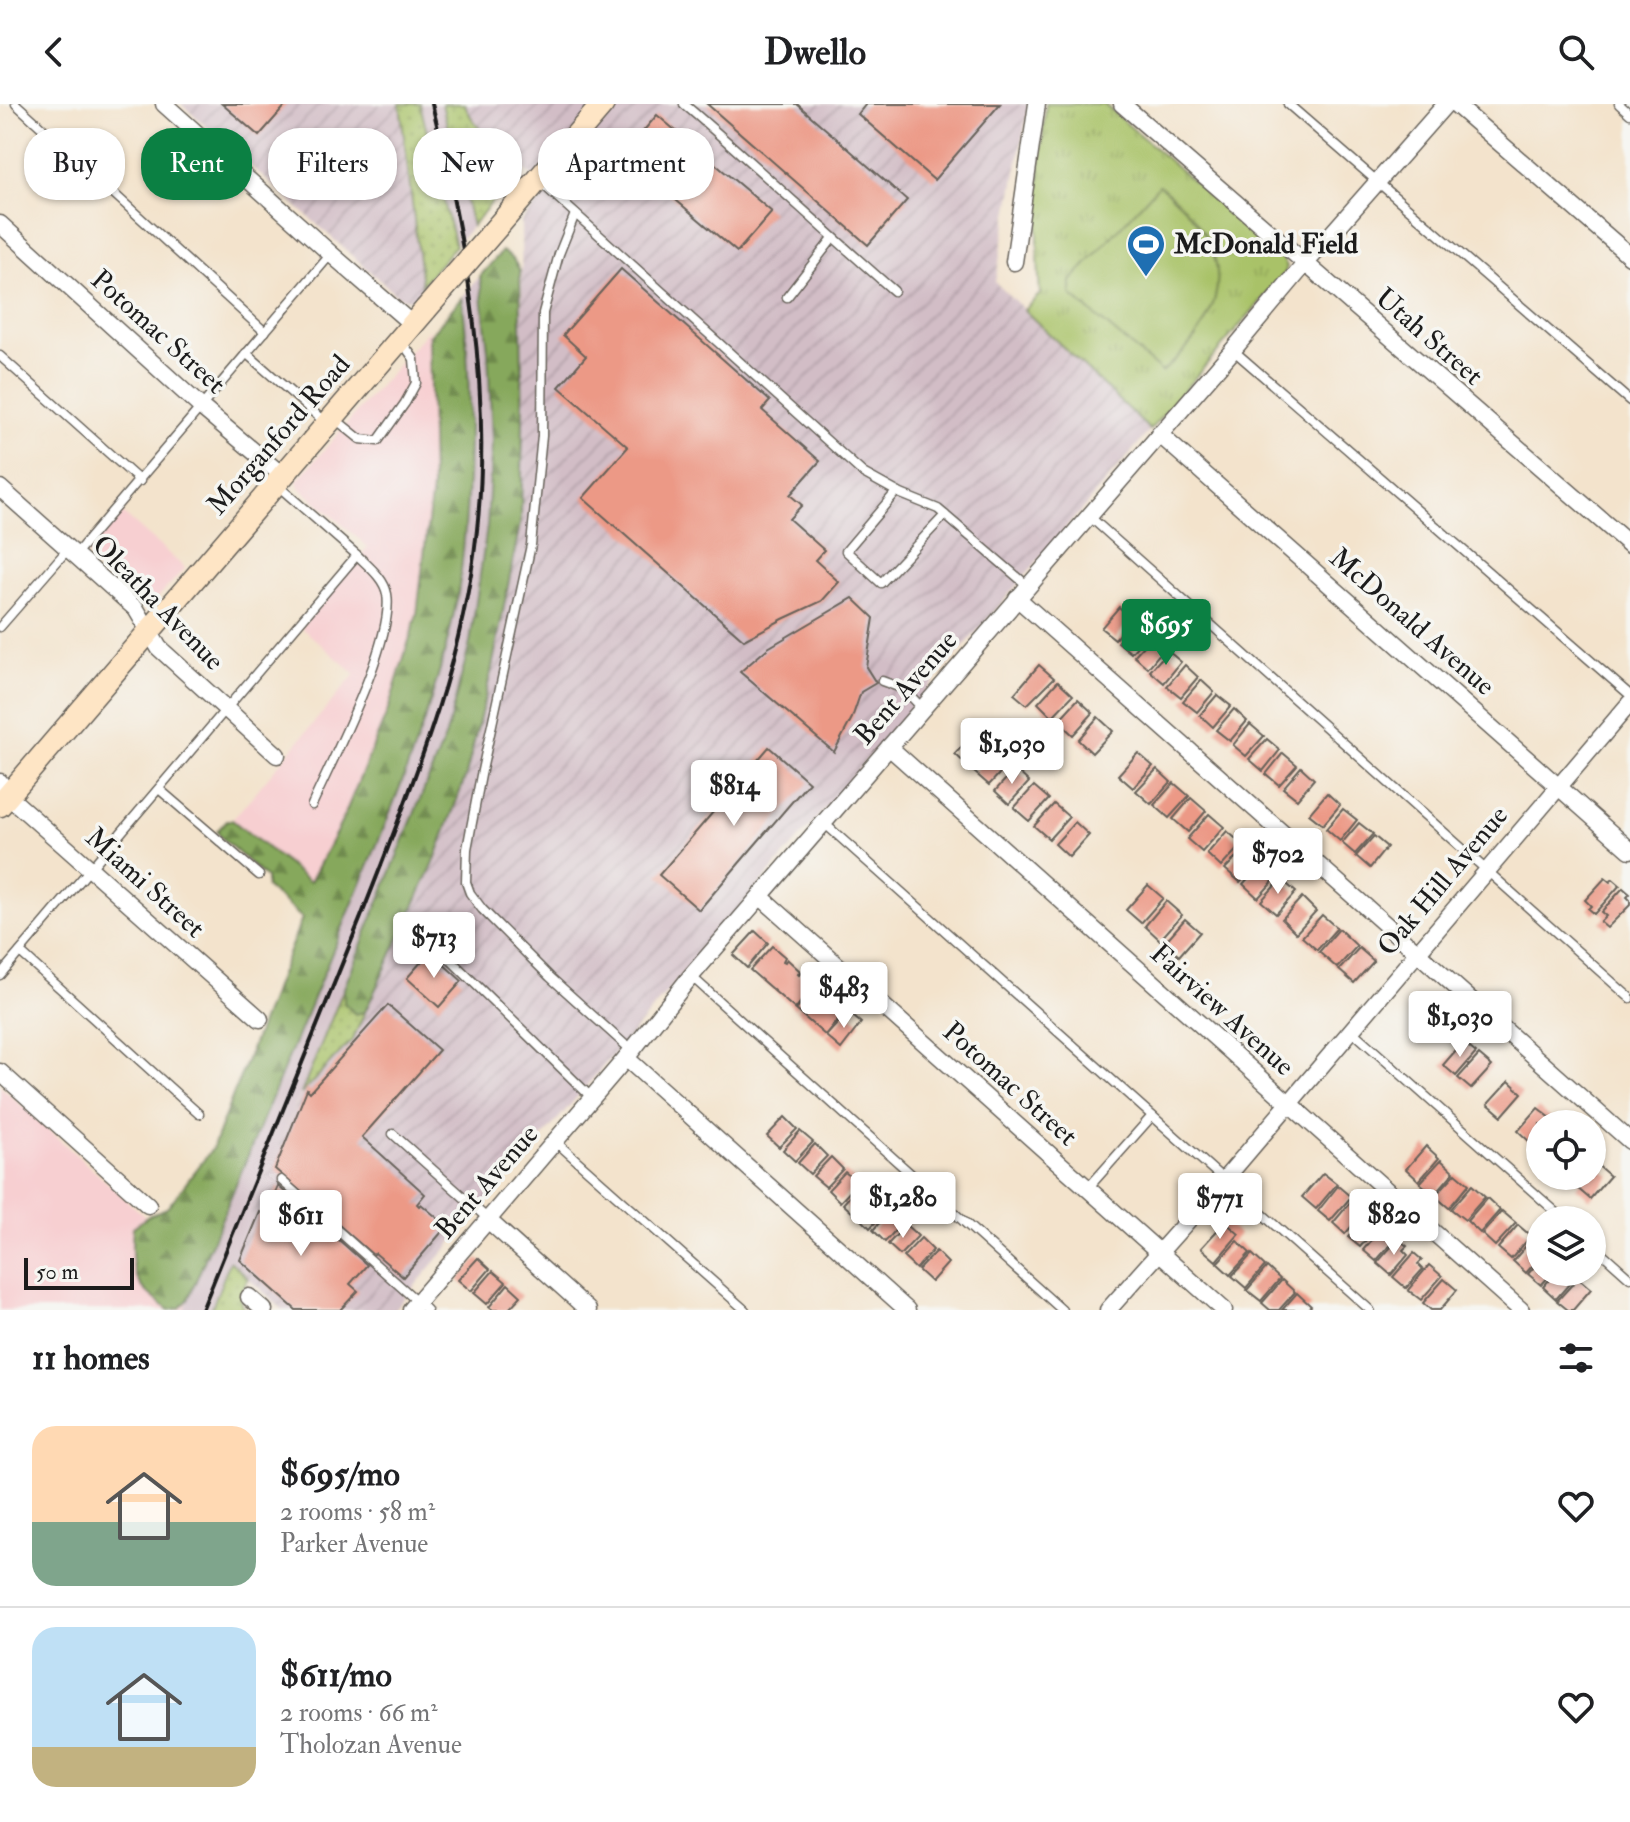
<!DOCTYPE html>
<meta charset="utf-8">
<style>
:root{--surface:#fff;--page:#f2f2f2;--text:#202124;--muted:#757577;--line:#e0e0e0;--accent:#0b8043}
body{margin:0;font-family:"IM FELL Double Pica",serif;background:var(--page);color:var(--text);height:100vh;display:flex;flex-direction:column;font-size:30px;white-space:nowrap}
*{box-sizing:border-box;margin:0}
p{font-size:26px;color:var(--muted)}
.icon{flex:none;width:44px;height:44px;fill:none;stroke:currentColor;stroke-width:2;stroke-linecap:round;stroke-linejoin:round}
.map{position:relative;height:1206px;overflow:hidden}
.panel{display:flex;flex-direction:column;background:var(--surface);flex:1}
.panel>*{flex:none}
.guide{position:absolute;left:24px;top:24px;width:800px;height:72px;display:flex;gap:16px}
.fabs{position:absolute;left:1526px;top:1006px;display:grid;gap:16px}
.fabs a{display:grid;place-items:center;width:80px;height:80px;border-radius:50%;background:var(--surface);box-shadow:0 2px 6px #0004;font-size:40px}
.scale{position:absolute;left:24px;bottom:20px;width:110px;box-sizing:border-box;padding-left:8px;border:4px solid #1c1c1c;border-top:0;font-size:22px;line-height:28px;white-space:nowrap;color:#1c1c1c;-webkit-text-stroke:6px #f6f6f2;paint-order:stroke}
.price{position:absolute;translate:-50% -68px;padding:0 18px;border-radius:8px;background:#fff;color:#222;font-size:26px;line-height:52px;filter:drop-shadow(0 2px 4px #0008)}
.price::after{content:'';position:absolute;left:50%;top:48px;width:24px;height:18px;margin-left:-12px;background:inherit;clip-path:polygon(0 0,100% 0,50% 100%)}
.price.selected{background:var(--accent);color:#fff}
ul{padding:0;list-style:none}
li{display:flex;align-items:center;gap:24px;height:200px;padding:0 32px}
li+li{border-top:2px solid var(--line)}
li span{display:grid;place-items:center;flex:none;width:224px;height:160px;border-radius:24px;color:#555}
li>.icon{margin-inline-start:auto}
span .icon{width:96px;height:96px;fill:#fffc;stroke-width:1}
li b{font-size:34px}
h2{display:flex;justify-content:space-between;align-items:center;height:96px;padding:0 32px;font-size:34px}
.chip{padding:0 28px;border-radius:32px;background:var(--surface);box-shadow:0 2px 6px #0004;font-size:28px;line-height:72px}
.chip.selected{background:var(--accent);color:#fff}
header{display:flex;justify-content:space-between;align-items:center;height:104px;padding:0 32px;background:var(--surface);font-size:36px;font-weight:700}
.map>svg:first-child{display:block}
.built{fill:#f7cfd1}
.industrial{fill:url(#industrial-furrows)}
.railway{fill:#d2bdc6}
.grass{fill:url(#grass-dots);stroke:#626f42;stroke-width:2}
.forest{fill:url(#forest-firs);stroke:#51623c;stroke-width:2}
.park{fill:url(#park-tufts);stroke:#626f42;stroke-width:2}
.pitch{fill:#a9c268;stroke:#626f42;stroke-width:2}
.building{fill:#ec9986}
.lines{fill:none;stroke-linecap:round;stroke-linejoin:round}
.lane-casing{stroke:#67625a;stroke-width:11}
.street-casing{stroke:#67625a;stroke-width:19}
.secondary-casing{stroke:#67625a;stroke-width:25}
.lane{stroke:#fff;stroke-width:8}
.street{stroke:#fff;stroke-width:16}
.secondary{stroke:#fee5c5;stroke-width:22}
.rail{stroke:#1c1c1c;stroke-width:4}
.secondary-bridge-casing{stroke:#67625a;stroke-width:25;stroke-linecap:butt}
.secondary-bridge{stroke:#fee5c5;stroke-width:22}
.labels{text-anchor:middle;dominant-baseline:central;stroke-width:7;stroke-linejoin:round;paint-order:stroke}
.poi-label{font-size:28px;font-weight:bold;fill:#1c1c1c;stroke:#f6f6f2;text-anchor:start}
.street-label{font-size:28px;fill:#1c1c1c;stroke:#f6f6f2}
</style>
<header><svg class="icon" aria-label="back" viewBox="0 0 24 24"><path d="M15 5l-7 7 7 7"/></svg>Dwello<svg class="icon" aria-label="search" viewBox="0 0 24 24"><circle cx="10" cy="10" r="6"/><path d="M15 15l6 6"/></svg></header>
<div class="map">
<svg width="1630" height="1206" viewBox="0 0 1630 1206">
<defs>
<pattern id="industrial-furrows" width="10" height="10" patternUnits="userSpaceOnUse" patternTransform="scale(2)"><rect width="10" height="10" fill="#d2bdc6"/><path d="M-1 1l2-2M0 10L10 0M9 11l2-2" fill="none" stroke="#b4a2aa"/></pattern>
<pattern id="grass-dots" width="8" height="8" patternUnits="userSpaceOnUse" patternTransform="scale(2)"><rect width="8" height="8" fill="#a9c268"/><path d="M2 2h.1M6 6h.1" fill="none" stroke="#91a65a" stroke-width="1.8" stroke-linecap="round"/></pattern>
<pattern id="forest-firs" width="22" height="20" patternUnits="userSpaceOnUse" patternTransform="scale(2)"><rect width="22" height="20" fill="#86a85c"/><path d="M5 1l3.5 6h-7zM16 11l3.5 6h-7z" fill="#6d884b"/></pattern>
<pattern id="park-tufts" width="24" height="20" patternUnits="userSpaceOnUse" patternTransform="scale(2)"><rect width="24" height="20" fill="#a9c268"/><path d="M3 7l-1-3M5 7V3M7 7l1-3M15 17l-1-3M17 17v-4M19 17l1-3" fill="none" stroke="#91a65a"/></pattern>
</defs>
<rect width="100%" height="100%" fill="#f6f6f2"/>
<filter id="ink" filterUnits="userSpaceOnUse"><feTurbulence type="fractalNoise" baseFrequency=".0125" numOctaves="2"/><feDisplacementMap in="SourceGraphic" scale="16" xChannelSelector="R" yChannelSelector="G"/><feConvolveMatrix kernelMatrix="1 2 1 2 8 2 1 2 1" color-interpolation-filters="sRGB"/></filter>
<filter id="wash" filterUnits="userSpaceOnUse"><feTurbulence type="fractalNoise" baseFrequency=".006" numOctaves="4" result="noise"/><feDisplacementMap in="SourceGraphic" scale="32" xChannelSelector="R" yChannelSelector="G"/><feGaussianBlur stdDeviation="1.8" result="paint"/><feColorMatrix in="noise" values="0 0 0 0 0 0 0 0 0 0 0 0 0 0 0 0 0 1.4 0 .05"/><feComposite in="paint" operator="in"/></filter>
<g filter="url(#wash)">
<rect width="100%" height="100%" fill="#f3e3cc"/>
<g class="built">
<polygon points="429,225 432,384 417,510 387,609 342,717 310,778 232,716 355,570 301,523 368,443 299,383 297,377"/>
<polygon points="119,406 185,464 152,500 144,500 83,447"/>
<polygon points="0,982 146,1114 133,1123 180,1204 188,1196 184,1206 0,1206"/>
</g>
<g class="industrial">
<polygon points="181,0 400,0 423,186 417,193 409,195 399,193"/>
<polygon points="465,0 1029,0 995,178 1150,326 394,1206 283,1206 230,1157 301,990 353,935 433,762 466,671 492,564 521,415 523,321 521,118 548,87 483,27 468,9"/>
</g>
<g class="railway">
<polygon points="421,0 442,0 472,122 455,142"/>
<polygon points="480,172 488,247 492,336 487,423 470,539 446,631 344,884 211,1206 184,1206 357,790 422,624 443,552 458,488 466,413 469,343 468,271 462,193"/>
</g>
<g class="grass">
<polygon points="400,0 420,0 455,142 422,181"/>
<path d="M442,0h23c7,23 32,40 49,56l-3,19 -39,47z"/>
<polygon points="344,884 344,899 355,910 365,908 353,935 301,990"/>
<path d="M230,1157l18,17c-5,12 -13,22 -2,32h-35z"/>
</g>
<g class="forest">
<polygon points="502,147 513,155 520,167 523,321 521,415 492,564 466,671 433,761 365,908 355,910 344,899 344,884 446,631 470,539 487,423 492,336 488,247 480,172"/>
<path d="M462,193c8,60 8,121 6,182 -2,38 -4,77 -10,114 -21,113 -68,221 -112,326 -52,127 -105,254 -158,381l-8,8 -11,2c-11,-9 -26,-18 -32,-32 -7,-13 -5,-37 -4,-51l17,-12 17,-7 45,-59 90,-231 -36,-31v-9l-46,-42 -3,-5 10,-11h5l78,62 32,-61 45,-108 30,-99 15,-126 -3,-152z"/>
</g>
<path class="park" d="M1046,0h58l178,154 5,8 -2,7 -135,157 -126,-120 16,-16c-5,-64 -1,-126 6,-190z"/>
<path class="pitch" d="M1159,81c78,62 77,123 3,187l-91,-77v-14z"/>
<g id="blocks">
<g class="building">
<polygon points="222,0 287,0 259,32"/>
<polygon points="707,0 797,0 907,96 868,141"/>
<polygon points="866,0 1000,0 934,76 858,10"/>
<polygon points="657,11 772,108 737,148 623,51"/>
<polygon points="621,165 770,297 762,306 820,357 790,391 802,401 789,415 824,446 815,456 839,478 822,497 783,515 744,536 583,394 628,343 559,283 586,252 563,231"/>
<polygon points="853,494 874,514 866,563 876,579 861,588 852,614 834,648 740,568 768,544"/>
<polygon points="1119,503 1132,515 1115,535 1101,524"/>
<polygon points="1135,517 1149,529 1131,549 1118,538"/>
<polygon points="1152,532 1165,543 1148,564 1134,552"/>
<polygon points="1168,547 1181,558 1164,579 1150,567"/>
<polygon points="1039,561 1054,574 1027,601 1014,590"/>
<polygon points="1185,561 1198,573 1181,593 1167,582"/>
<polygon points="1201,576 1214,588 1197,608 1183,597"/>
<polygon points="1058,577 1073,591 1052,613 1038,599"/>
<polygon points="1217,591 1231,602 1213,623 1200,611"/>
<polygon points="1078,595 1093,609 1073,631 1058,617"/>
<polygon points="1234,605 1247,617 1230,637 1216,626"/>
<polygon points="1098,613 1113,627 1092,649 1078,636"/>
<polygon points="1250,620 1264,632 1246,652 1233,641"/>
<polygon points="975,628 989,642 969,663 955,650"/>
<polygon points="1267,635 1280,646 1263,667 1249,655"/>
<polygon points="769,643 809,678 699,806 659,771"/>
<polygon points="994,646 1009,659 989,681 974,668"/>
<polygon points="1138,649 1153,662 1133,684 1118,671"/>
<polygon points="1283,649 1297,661 1279,681 1266,670"/>
<polygon points="1301,663 1314,675 1297,695 1283,684"/>
<polygon points="1015,665 1029,678 1009,700 995,687"/>
<polygon points="1157,665 1171,678 1151,700 1136,687"/>
<polygon points="1174,679 1189,692 1169,714 1154,701"/>
<polygon points="1034,682 1049,695 1029,717 1014,704"/>
<polygon points="1327,689 1340,701 1323,721 1309,710"/>
<polygon points="1191,694 1206,707 1188,728 1173,715"/>
<polygon points="1054,700 1069,713 1049,735 1034,722"/>
<polygon points="1343,705 1357,716 1340,737 1326,725"/>
<polygon points="1209,710 1224,723 1202,748 1187,735"/>
<polygon points="1075,718 1089,731 1069,753 1055,740"/>
<polygon points="1359,719 1373,730 1355,750 1342,739"/>
<polygon points="1227,727 1242,740 1221,763 1207,750"/>
<polygon points="1374,732 1387,743 1370,764 1356,752"/>
<polygon points="1246,743 1260,756 1240,778 1225,765"/>
<polygon points="1263,758 1278,772 1258,794 1243,780"/>
<polygon points="1605,774 1610,778 1613,775 1620,781 1594,810 1588,805 1591,802 1585,796"/>
<polygon points="1281,775 1296,788 1276,810 1261,797"/>
<polygon points="1148,781 1163,794 1141,819 1126,806"/>
<polygon points="1623,784 1630,790 1627,793 1630,796 1630,801 1607,824 1600,818 1606,812 1601,808"/>
<polygon points="1302,793 1316,807 1296,829 1282,815"/>
<polygon points="1166,797 1182,811 1160,836 1145,822"/>
<polygon points="1322,811 1337,824 1317,846 1302,833"/>
<polygon points="1185,815 1200,828 1179,852 1164,839"/>
<polygon points="1339,825 1357,842 1337,864 1319,848"/>
<polygon points="755,827 768,839 747,864 733,851"/>
<polygon points="772,842 785,853 783,857 785,858 787,855 800,867 798,870 799,871 802,868 815,880 795,905 750,866"/>
<polygon points="1359,844 1374,857 1354,879 1339,866"/>
<polygon points="430,848 462,877 439,903 407,874"/>
<polygon points="818,881 831,893 829,896 831,897 833,895 846,906 825,931 796,906"/>
<polygon points="388,901 439,946 362,1033 425,1090 417,1100 419,1102 421,1100 447,1122 403,1173 375,1149 373,1151 275,1065 307,985 310,988"/>
<polygon points="848,908 861,919 841,945 826,932"/>
<polygon points="1463,938 1476,949 1456,972 1443,961"/>
<polygon points="1479,951 1492,962 1471,985 1458,974"/>
<polygon points="1509,977 1522,989 1502,1012 1488,1000"/>
<polygon points="1538,1004 1552,1015 1548,1020 1540,1020 1540,1029 1531,1039 1518,1027"/>
<polygon points="785,1013 797,1025 779,1043 767,1032"/>
<polygon points="800,1027 813,1038 795,1057 783,1046"/>
<polygon points="815,1040 827,1052 810,1070 798,1059"/>
<polygon points="1426,1042 1439,1054 1419,1077 1406,1065"/>
<polygon points="831,1053 843,1065 826,1083 813,1072"/>
<polygon points="1441,1056 1454,1068 1434,1091 1420,1079"/>
<polygon points="1596,1060 1610,1072 1590,1095 1576,1083 1586,1072 1592,1072 1592,1065"/>
<polygon points="845,1068 858,1079 840,1098 828,1086"/>
<polygon points="1323,1069 1337,1080 1316,1105 1302,1093"/>
<polygon points="1456,1069 1469,1080 1449,1104 1435,1092"/>
<polygon points="860,1081 872,1092 855,1111 843,1100"/>
<polygon points="1472,1081 1485,1093 1465,1116 1451,1105"/>
<polygon points="278,1082 367,1161 350,1180 358,1187 340,1206 296,1206 240,1156 260,1108 266,1110"/>
<polygon points="1338,1082 1351,1093 1330,1117 1318,1107"/>
<polygon points="875,1093 888,1105 870,1124 858,1112"/>
<polygon points="1487,1094 1500,1106 1480,1129 1467,1117"/>
<polygon points="1353,1095 1366,1106 1345,1130 1333,1119"/>
<polygon points="890,1107 902,1119 885,1138 873,1126"/>
<polygon points="1502,1107 1516,1119 1495,1142 1482,1130"/>
<polygon points="1369,1108 1381,1119 1360,1143 1348,1133"/>
<polygon points="1225,1118 1239,1130 1216,1157 1201,1144"/>
<polygon points="906,1121 918,1132 900,1151 888,1140"/>
<polygon points="1518,1121 1531,1132 1511,1155 1498,1144"/>
<polygon points="1384,1122 1397,1133 1376,1157 1363,1146"/>
<polygon points="921,1134 933,1146 916,1165 903,1153"/>
<polygon points="1533,1134 1540,1140 1540,1153 1526,1169 1513,1157"/>
<polygon points="1398,1135 1407,1142 1403,1146 1408,1151 1391,1171 1377,1159"/>
<polygon points="1237,1137 1250,1149 1230,1171 1217,1159"/>
<polygon points="936,1147 948,1159 931,1178 918,1166"/>
<polygon points="1414,1149 1422,1156 1418,1160 1423,1165 1406,1184 1393,1173"/>
<polygon points="1252,1150 1265,1162 1246,1184 1232,1172"/>
<polygon points="478,1154 490,1165 471,1187 458,1176"/>
<polygon points="1540,1156 1540,1168 1553,1168 1541,1181 1528,1170"/>
<polygon points="1429,1161 1442,1172 1421,1196 1408,1186"/>
<polygon points="1267,1163 1280,1175 1261,1197 1247,1186"/>
<polygon points="493,1167 506,1178 487,1200 474,1189"/>
<polygon points="1556,1168 1572,1168 1576,1172 1556,1195 1543,1183"/>
<polygon points="1578,1174 1591,1185 1573,1206 1568,1206 1557,1197"/>
<polygon points="1444,1175 1457,1186 1440,1206 1431,1206 1423,1199"/>
<polygon points="1282,1176 1295,1188 1279,1206 1270,1206 1262,1199"/>
<polygon points="508,1180 521,1192 508,1206 493,1206 489,1203"/>
<polygon points="1297,1189 1311,1202 1307,1206 1282,1206"/>
</g>
</g>
</g>
<g filter="url(#ink)">
<use href="#blocks" fill-opacity="0" stroke="#67625a" stroke-width="2"/>
<g class="lines">
<g class="lane-casing">
<g id="lane">
<polyline points="16,0 265,228"/>
<path d="M684,0c71,61 139,125 210,187"/>
<polyline points="1288,0 1630,297"/>
<polyline points="1619,0 1630,10"/>
<polyline points="538,76 863,369 901,390 938,405 1028,482"/>
<polyline points="575,110 559,150 543,209 542,332 531,441 481,671 467,745 466,778 470,789 482,805 550,873 632,947"/>
<polyline points="787,193 833,134"/>
<polyline points="1233,246 1630,591"/>
<polyline points="246,249 327,320"/>
<polyline points="0,252 140,377"/>
<polyline points="334,314 360,335 378,337 405,299 416,279 414,255 402,238"/>
<polyline points="896,388 846,447 881,479 945,411"/>
<polyline points="1089,412 1630,894"/>
<polyline points="75,451 331,150"/>
<polyline points="0,523 68,445"/>
<polyline points="882,577 904,585 923,605"/>
<polyline points="159,685 259,771"/>
<path d="M312,701c20,-45 83,-165 75,-211 -3,-16 -19,-28 -30,-39"/>
<polyline points="824,719 1370,1206"/>
<polyline points="422,828 592,994"/>
<polyline points="20,848 199,1010"/>
<polyline points="0,871 357,451 277,381"/>
<polyline points="691,872 1062,1206"/>
<polyline points="1351,926 1565,1116"/>
<polyline points="393,1030 488,1115"/>
<polyline points="556,1038 745,1206"/>
<polyline points="281,1076 427,1206"/>
<polyline points="1088,1084 1152,1012"/>
<polyline points="1592,1140 1630,1174"/>
</g>
</g>
<g class="street-casing">
<g id="street">
<polyline points="164,0 331,150 413,221"/>
<polyline points="1122,0 1630,441"/>
<polyline points="1455,0 1630,152"/>
<polyline points="0,120 201,303 283,372"/>
<polyline points="1014,158 1037,0"/>
<polyline points="1159,330 1630,746"/>
<polyline points="0,384 136,505 159,544 277,651"/>
<polyline points="1017,494 1630,1037"/>
<polyline points="889,643 1521,1206"/>
<polyline points="0,678 8,692 260,915"/>
<polyline points="761,793 1224,1206"/>
<polyline points="626,954 907,1206"/>
<polyline points="0,968 148,1101"/>
<polyline points="488,1116 588,1206"/>
<polyline points="249,1193 264,1206"/>
<polyline points="411,1206 626,954 691,872 1233,246 1305,160 1446,0"/>
<polyline points="1108,1206 1224,1076 1630,599"/>
</g>
</g>
<g class="secondary-casing">
<g id="secondary">
<polyline points="498,122 603,0"/>
<polyline points="0,701 426,205"/>
</g>
</g>
<use href="#lane" class="lane"/>
<use href="#street" class="street"/>
<use href="#secondary" class="secondary"/>
<path class="rail" d="M202,1206c54,-131 107,-262 159,-393 49,-126 102,-252 116,-387 15,-144 -11,-287 -45,-426"/>
<g class="secondary-bridge-casing">
<polyline id="secondary-bridge" points="426,205 498,122"/>
</g>
<use href="#secondary-bridge" class="secondary-bridge"/>
</g>
</g>
<defs>
<g id="stadium-pin" transform="scale(2)"><path d="M0 17L-7.5 6A9.5 9.5 0 1 1 7.5 6Z" fill="#1f6fb2" stroke="#f6f6f2"/><path d="M0-5a6.5 5 0 1 0 0 10a6.5 5 0 1 0 0-10ZM-3.5-1.8h7v3.6h-7Z" fill="#fff"/></g>
</defs>
<g fill-rule="evenodd">
<use href="#stadium-pin" x="1146" y="140"/>
</g>
<g class="labels">
<g class="poi-label">
<text x="1174" y="140">McDonald Field</text>
</g>
<g class="street-label">
<text transform="translate(158 228) rotate(42)">Potomac Street</text>
<text transform="translate(1429 233) rotate(41)">Utah Street</text>
<text transform="translate(279 331) rotate(-49)">Morganford Road</text>
<text transform="translate(158 499) rotate(46)">Oleatha Avenue</text>
<text transform="translate(1412 518) rotate(41)">McDonald Avenue</text>
<text transform="translate(906 584) rotate(-49)">Bent Avenue</text>
<text transform="translate(1443 777) rotate(-50)">Oak Hill Avenue</text>
<text transform="translate(145 779) rotate(42)">Miami Street</text>
<text transform="translate(1222 906) rotate(42)">Fairview Avenue</text>
<text transform="translate(1010 980) rotate(42)">Potomac Street</text>
<text transform="translate(487 1078) rotate(-49)">Bent Avenue</text>
</g>
</g>
</svg>
<div class="fabs">
<a><svg class="icon" aria-label="locate" viewBox="0 0 24 24"><circle cx="12" cy="12" r="6"/><path d="M12 2v4M12 18v4M2 12h4M18 12h4"/></svg></a>
<a><svg class="icon" aria-label="layers" viewBox="0 0 24 24"><path d="M12 4l9 5-9 5-9-5zM3 14l9 5 9-5"/></svg></a>
</div>
<div class="scale">50 m</div>
<b class="price selected" style="left:1166px;top:563px">$695</b>
<b class="price" style="left:1012px;top:682px">$1,030</b>
<b class="price" style="left:734px;top:724px">$814</b>
<b class="price" style="left:1278px;top:792px">$702</b>
<b class="price" style="left:434px;top:876px">$713</b>
<b class="price" style="left:844px;top:926px">$483</b>
<b class="price" style="left:1460px;top:955px">$1,030</b>
<b class="price" style="left:903px;top:1136px">$1,280</b>
<b class="price" style="left:1220px;top:1137px">$771</b>
<b class="price" style="left:1394px;top:1153px">$820</b>
<b class="price" style="left:301px;top:1154px">$611</b>
<div class="guide">
<a class="chip">Buy</a>
<a class="chip selected">Rent</a>
<a class="chip">Filters</a>
<a class="chip">New</a>
<a class="chip">Apartment</a>
</div>
</div>
<section class="panel">
<h2>11 homes<svg class="icon" aria-label="filters" viewBox="0 0 24 24"><path d="M4 7h16M4 17h16"/><circle cx="9" cy="7" r="2"/><circle cx="15" cy="17" r="2"/></svg></h2>
<ul>
<li><span style="background:linear-gradient(#ffd9b3 60%,#7fa58c 0)"><svg class="icon" aria-label="home" viewBox="0 0 24 24"><path d="M3 11l9-7 9 7M6 9v11h12V9"/></svg></span><div><b>$695/mo</b><p>2 rooms · 58 m²</p><p>Parker Avenue</p></div><svg class="icon" aria-label="heart" viewBox="0 0 24 24"><path d="M12 20l-8-8c-3-5 5-10 8-4 3-6 11-1 8 4z"/></svg></li>
<li><span style="background:linear-gradient(#bfe0f5 75%,#c2b280 0)"><svg class="icon" aria-label="home" viewBox="0 0 24 24"><path d="M3 11l9-7 9 7M6 9v11h12V9"/></svg></span><div><b>$611/mo</b><p>2 rooms · 66 m²</p><p>Tholozan Avenue</p></div><svg class="icon" aria-label="heart" viewBox="0 0 24 24"><path d="M12 20l-8-8c-3-5 5-10 8-4 3-6 11-1 8 4z"/></svg></li>
</ul>
</section>
